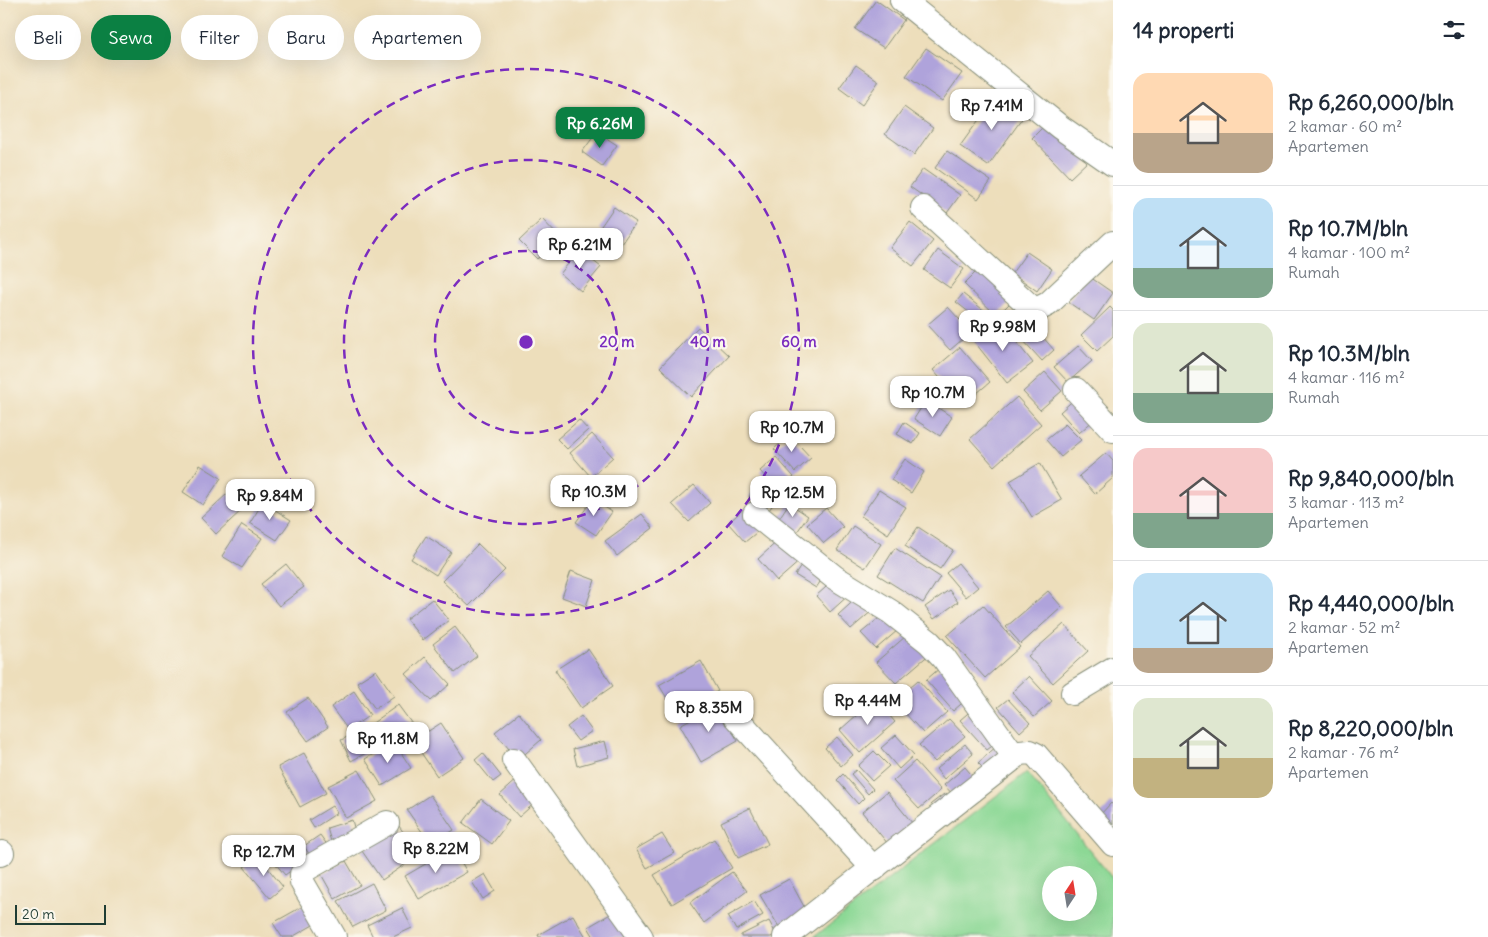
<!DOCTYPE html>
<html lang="id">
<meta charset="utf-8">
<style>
:root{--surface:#fff;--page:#f6f6f7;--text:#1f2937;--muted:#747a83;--line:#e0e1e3;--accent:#0b8043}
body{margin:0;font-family:Delius,sans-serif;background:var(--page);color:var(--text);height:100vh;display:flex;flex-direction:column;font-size:19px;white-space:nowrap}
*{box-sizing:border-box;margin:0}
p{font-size:16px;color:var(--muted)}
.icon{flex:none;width:28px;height:28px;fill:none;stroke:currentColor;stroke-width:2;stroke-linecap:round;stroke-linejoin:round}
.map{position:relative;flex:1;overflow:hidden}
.side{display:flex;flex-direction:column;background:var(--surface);width:375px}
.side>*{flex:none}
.banner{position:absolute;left:15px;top:15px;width:475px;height:45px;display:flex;gap:10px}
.needle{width:32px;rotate:12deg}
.tools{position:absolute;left:1042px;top:866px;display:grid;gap:10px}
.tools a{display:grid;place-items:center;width:55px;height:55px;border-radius:50%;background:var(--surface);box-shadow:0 5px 20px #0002;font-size:25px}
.scale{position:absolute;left:15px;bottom:12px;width:91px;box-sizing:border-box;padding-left:5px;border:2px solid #1f3d34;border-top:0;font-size:14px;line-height:18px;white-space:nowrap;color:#1f3d34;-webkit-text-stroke:4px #fbf7ec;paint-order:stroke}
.price{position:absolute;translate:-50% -42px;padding:0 11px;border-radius:10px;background:#fff;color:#222;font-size:16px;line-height:32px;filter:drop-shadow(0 1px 2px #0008)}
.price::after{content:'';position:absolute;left:50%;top:30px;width:15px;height:11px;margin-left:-8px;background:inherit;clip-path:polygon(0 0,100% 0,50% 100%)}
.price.on{background:var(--accent);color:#fff}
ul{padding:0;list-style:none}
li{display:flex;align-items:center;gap:15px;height:125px;padding:0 20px}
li+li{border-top:1px solid var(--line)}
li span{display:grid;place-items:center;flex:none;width:140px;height:100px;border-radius:15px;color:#555}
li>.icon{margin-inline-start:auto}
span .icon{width:60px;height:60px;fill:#fffc;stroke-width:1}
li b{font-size:21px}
h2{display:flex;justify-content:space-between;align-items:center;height:60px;padding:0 20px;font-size:21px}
.chip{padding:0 18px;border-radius:22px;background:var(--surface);box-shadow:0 5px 20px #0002;font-size:18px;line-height:45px}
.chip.on{background:var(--accent);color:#fff}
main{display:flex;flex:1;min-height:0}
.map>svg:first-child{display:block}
.green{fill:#8cd895;stroke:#568a64;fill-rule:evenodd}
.building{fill:#afa3db}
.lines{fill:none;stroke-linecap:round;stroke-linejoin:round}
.minor-casing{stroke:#868e78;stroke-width:26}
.minor{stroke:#fff;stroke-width:24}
.ring{fill:none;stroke:#7b2cbf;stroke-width:2.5;stroke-dasharray:9 6}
.centre{fill:#7b2cbf;stroke:#fbf7ec;stroke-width:2.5}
.ring-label{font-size:15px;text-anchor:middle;font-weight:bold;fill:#7b2cbf;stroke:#fbf7ec;stroke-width:4.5;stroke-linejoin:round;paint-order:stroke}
</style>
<main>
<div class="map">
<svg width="1113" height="937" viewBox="0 0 1113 937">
<rect width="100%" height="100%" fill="#fbf7ec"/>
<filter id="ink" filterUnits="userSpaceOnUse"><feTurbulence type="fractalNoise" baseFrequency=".02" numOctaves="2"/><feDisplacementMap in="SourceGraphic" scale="10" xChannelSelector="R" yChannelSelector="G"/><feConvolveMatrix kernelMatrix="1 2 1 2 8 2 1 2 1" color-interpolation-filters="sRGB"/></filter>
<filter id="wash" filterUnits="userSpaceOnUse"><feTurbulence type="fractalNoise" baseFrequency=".0096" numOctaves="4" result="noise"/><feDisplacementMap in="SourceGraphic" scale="20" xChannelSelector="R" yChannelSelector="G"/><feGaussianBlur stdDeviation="1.12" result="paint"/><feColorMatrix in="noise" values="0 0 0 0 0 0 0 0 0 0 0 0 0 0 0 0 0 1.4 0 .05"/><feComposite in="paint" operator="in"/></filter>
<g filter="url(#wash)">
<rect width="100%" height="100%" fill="#eddebb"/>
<path class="green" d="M1027,772l86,107v58h-299zM1051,875h38v37h-38z"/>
<g id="blocks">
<g class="building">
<polygon points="876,0 904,20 884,48 855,29"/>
<polygon points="926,48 962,73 942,101 906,76"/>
<polygon points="856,65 879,81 862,105 839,88"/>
<polygon points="996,96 1024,116 988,166 960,146"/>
<polygon points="904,107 933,128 914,155 885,134"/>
<polygon points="1050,120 1089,160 1070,178 1032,138"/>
<polygon points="597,132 617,145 602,166 582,152"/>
<polygon points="947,151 991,181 978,199 935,168"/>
<polygon points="923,169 960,195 947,213 910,187"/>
<polygon points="614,207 636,222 621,244 599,229"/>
<polygon points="542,219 560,238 537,259 519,241"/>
<polygon points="910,222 933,241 913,266 890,248"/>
<polygon points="579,250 601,267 581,291 560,274"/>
<polygon points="938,250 964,269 950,288 924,270"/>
<polygon points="1027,252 1052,269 1037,291 1012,273"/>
<polygon points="981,267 1014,299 997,316 964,284"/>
<polygon points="1087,275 1113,293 1094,320 1068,302"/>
<polygon points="963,294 991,316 984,324 956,302"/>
<polygon points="948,307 971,332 950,350 927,325"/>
<polygon points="1110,307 1113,310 1113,336 1097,351 1081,335"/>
<polygon points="999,320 1033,363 1007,383 973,340"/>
<polygon points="698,327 729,356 691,397 660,367"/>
<polygon points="1035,328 1054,350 1042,361 1022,339"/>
<polygon points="1078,346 1092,361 1068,382 1054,367"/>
<polygon points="960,347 990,382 963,405 933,370"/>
<polygon points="1045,372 1062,391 1040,410 1023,392"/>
<polygon points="1078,396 1096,418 1079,433 1060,412"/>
<polygon points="1017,397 1041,424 994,466 970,439"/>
<polygon points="926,400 952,417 940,436 914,419"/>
<polygon points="579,420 588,430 567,449 557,439"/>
<polygon points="904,422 920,433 913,444 897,434"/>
<polygon points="1065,424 1081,440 1061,457 1046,440"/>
<polygon points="592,434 613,457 591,477 570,453"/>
<polygon points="790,435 811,458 795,472 774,449"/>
<polygon points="1106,453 1113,461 1113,478 1095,494 1079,476"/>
<polygon points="776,457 794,477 778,491 760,471"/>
<polygon points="905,459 924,472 911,493 891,480"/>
<polygon points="1040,463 1062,500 1032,517 1010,481"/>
<polygon points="200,465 221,478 203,505 183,492"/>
<polygon points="758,483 779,496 769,510 749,497"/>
<polygon points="694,485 710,503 689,522 672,504"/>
<polygon points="879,490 906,507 888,534 861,516"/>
<polygon points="228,493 243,509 216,534 201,518"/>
<polygon points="593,499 612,512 596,535 576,522"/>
<polygon points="263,502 291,520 277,540 250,523"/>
<polygon points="789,503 808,516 797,532 778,520"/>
<polygon points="745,508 762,528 745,542 728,523"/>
<polygon points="826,508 843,527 824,543 807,524"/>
<polygon points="642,514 653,528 617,556 605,541"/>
<polygon points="242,525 262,538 242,568 222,556"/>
<polygon points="853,526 881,544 865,568 837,550"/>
<polygon points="918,527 953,550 940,569 905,546"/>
<polygon points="426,536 451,552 436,575 411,559"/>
<polygon points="781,538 801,560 777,581 758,559"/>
<polygon points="478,544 505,570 469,606 442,581"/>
<polygon points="895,548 940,577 923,603 878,575"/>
<polygon points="805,560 826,573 816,588 795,575"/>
<polygon points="958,563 978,587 966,597 946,573"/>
<polygon points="286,564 304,587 279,606 261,584"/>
<polygon points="571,571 595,580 586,606 562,597"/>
<polygon points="835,579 850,594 830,612 816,596"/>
<polygon points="949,590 958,602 934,619 925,607"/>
<polygon points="1048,591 1062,607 1021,644 1006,627"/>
<polygon points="860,595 873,610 851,629 838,615"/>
<polygon points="432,599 449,620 423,640 406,619"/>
<polygon points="983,605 1020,647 985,678 947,636"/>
<polygon points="884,614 898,630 876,649 861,633"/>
<polygon points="1064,624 1088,651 1053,683 1028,656"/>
<polygon points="455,627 477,656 455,673 433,644"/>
<polygon points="913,630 932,652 896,683 876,662"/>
<polygon points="588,649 613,686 581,708 555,670"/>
<polygon points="425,657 450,684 431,701 406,674"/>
<polygon points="701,661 718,691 677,715 659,685"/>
<polygon points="941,667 968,698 953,711 926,680"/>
<polygon points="376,670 394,696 375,709 357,682"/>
<polygon points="1029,676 1052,701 1034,717 1012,692"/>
<polygon points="918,680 947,712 923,733 894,701"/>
<polygon points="354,691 370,715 348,730 331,707"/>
<polygon points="308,698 328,727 308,741 287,712"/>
<polygon points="875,699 895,722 860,753 840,730"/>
<polygon points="1008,699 1030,723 1020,732 998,707"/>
<polygon points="717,704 738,741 701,762 680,725"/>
<polygon points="398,705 412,724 384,744 370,725"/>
<polygon points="974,708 1001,739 987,750 960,720"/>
<polygon points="519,713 541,740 518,760 495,732"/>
<polygon points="581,716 592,731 578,741 567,727"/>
<polygon points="949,719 965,736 935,762 919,745"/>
<polygon points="441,723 464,758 437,776 413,741"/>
<polygon points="358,732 368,752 351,761 341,740"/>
<polygon points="896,735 914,755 899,769 881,748"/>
<polygon points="837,737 853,755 841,766 825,748"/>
<polygon points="605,741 609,757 577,766 573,749"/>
<polygon points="394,742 411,768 382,786 365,759"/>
<polygon points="965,744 973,754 944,779 936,769"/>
<polygon points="999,744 1008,754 987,772 978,763"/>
<polygon points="874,751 889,766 872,781 858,766"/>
<polygon points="304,753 326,793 300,807 278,767"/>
<polygon points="483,753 501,776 493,782 475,760"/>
<polygon points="915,761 941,790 919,809 893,781"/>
<polygon points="965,767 976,780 956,798 944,785"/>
<polygon points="359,770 377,801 346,818 328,786"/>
<polygon points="856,770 873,789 868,794 851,774"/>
<polygon points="843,774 864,798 858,804 837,780"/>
<polygon points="519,778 538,800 519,817 500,795"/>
<polygon points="887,792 913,824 888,844 862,812"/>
<polygon points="944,794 950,801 938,812 931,804"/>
<polygon points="430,795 454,830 431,845 407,810"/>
<polygon points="481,799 509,821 492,844 463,823"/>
<polygon points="1111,803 1113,805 1113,828 1100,815"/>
<polygon points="332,806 337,813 314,828 309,820"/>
<polygon points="750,808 768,844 738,858 721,822"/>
<polygon points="352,820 357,838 332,845 327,828"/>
<polygon points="399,826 419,855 382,880 362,851"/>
<polygon points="662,834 674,853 647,868 636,849"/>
<polygon points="320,835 331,850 314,862 304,846"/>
<polygon points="280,837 301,863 285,875 264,850"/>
<polygon points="714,839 732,868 672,904 654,875"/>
<polygon points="453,848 467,872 419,899 405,876"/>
<polygon points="258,856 283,887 270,898 244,867"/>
<polygon points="346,861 360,885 335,899 321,874"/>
<polygon points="732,872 747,891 704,923 690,903"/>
<polygon points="485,874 495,891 483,899 472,882"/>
<polygon points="789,879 807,912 779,927 760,895"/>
<polygon points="372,883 386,910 353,927 338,901"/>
<polygon points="754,901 763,915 736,930 728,916"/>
<polygon points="305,905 315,924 292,937 282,937 273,923"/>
<polygon points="402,908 412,928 393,937 373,937 367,925"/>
<polygon points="619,909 635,937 594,937 588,927"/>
<polygon points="573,915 586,937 539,937 538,935"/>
<polygon points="769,921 776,934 771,937 741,937 741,935"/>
</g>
</g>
</g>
<g filter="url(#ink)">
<use href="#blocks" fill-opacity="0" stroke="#868e78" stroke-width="1"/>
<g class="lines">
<g class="minor-casing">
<g id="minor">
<polyline points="902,0 1060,127 1113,164"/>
<polyline points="923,208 1032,308 1038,309 1048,304 1113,243"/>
<polyline points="1076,390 1113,430"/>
<polyline points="755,514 834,577 891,612 929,642 944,658 1014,756"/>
<polyline points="1073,693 1113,669"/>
<polyline points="731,712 874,869"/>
<polyline points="514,760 641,937"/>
<polyline points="0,854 2,853"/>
<polyline points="334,937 302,882 302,874 306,869 387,823"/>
<polyline points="785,937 1020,753 1030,752 1036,755 1113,844"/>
</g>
</g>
<use href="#minor" class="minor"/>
</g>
</g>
<g class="ring">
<circle cx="526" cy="342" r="91"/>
<circle cx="526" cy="342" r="182"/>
<circle cx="526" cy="342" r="273"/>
</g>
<circle cx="526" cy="342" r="8" class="centre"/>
<g class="ring-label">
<text x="617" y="347">20 m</text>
<text x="708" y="347">40 m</text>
<text x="799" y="347">60 m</text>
</g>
</svg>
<div class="tools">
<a><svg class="needle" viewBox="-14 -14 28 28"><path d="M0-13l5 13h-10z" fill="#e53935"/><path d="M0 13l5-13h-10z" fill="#747a83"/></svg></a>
</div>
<div class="scale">20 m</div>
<b class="price" style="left:992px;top:131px">Rp 7.41M</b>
<b class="price on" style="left:600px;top:149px">Rp 6.26M</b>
<b class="price" style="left:580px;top:270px">Rp 6.21M</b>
<b class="price" style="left:1003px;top:352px">Rp 9.98M</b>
<b class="price" style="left:933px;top:418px">Rp 10.7M</b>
<b class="price" style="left:792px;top:453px">Rp 10.7M</b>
<b class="price" style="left:594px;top:517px">Rp 10.3M</b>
<b class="price" style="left:793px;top:518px">Rp 12.5M</b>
<b class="price" style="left:270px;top:521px">Rp 9.84M</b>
<b class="price" style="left:868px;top:726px">Rp 4.44M</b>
<b class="price" style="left:709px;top:733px">Rp 8.35M</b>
<b class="price" style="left:388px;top:764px">Rp 11.8M</b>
<b class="price" style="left:436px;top:874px">Rp 8.22M</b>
<b class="price" style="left:264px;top:877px">Rp 12.7M</b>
<div class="banner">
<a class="chip">Beli</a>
<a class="chip on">Sewa</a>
<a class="chip">Filter</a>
<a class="chip">Baru</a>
<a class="chip">Apartemen</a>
</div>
</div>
<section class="side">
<h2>14 properti<svg class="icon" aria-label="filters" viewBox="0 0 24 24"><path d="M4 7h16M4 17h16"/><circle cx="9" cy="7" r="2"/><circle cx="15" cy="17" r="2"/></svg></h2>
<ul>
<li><span style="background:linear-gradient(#ffd9b3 60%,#b9a48a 0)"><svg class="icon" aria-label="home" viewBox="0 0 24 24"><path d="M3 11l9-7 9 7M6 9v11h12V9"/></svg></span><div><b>Rp 6,260,000/bln</b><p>2 kamar · 60 m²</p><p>Apartemen</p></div></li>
<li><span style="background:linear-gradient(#bfe0f5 70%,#7fa58c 0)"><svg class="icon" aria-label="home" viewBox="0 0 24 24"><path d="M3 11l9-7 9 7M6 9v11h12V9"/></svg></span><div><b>Rp 10.7M/bln</b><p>4 kamar · 100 m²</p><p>Rumah</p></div></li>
<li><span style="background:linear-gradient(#dfe7d0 70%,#7fa58c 0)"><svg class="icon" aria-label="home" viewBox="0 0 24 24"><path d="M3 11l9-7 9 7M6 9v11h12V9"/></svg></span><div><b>Rp 10.3M/bln</b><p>4 kamar · 116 m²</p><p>Rumah</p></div></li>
<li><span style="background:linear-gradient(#f6c9c9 65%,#7fa58c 0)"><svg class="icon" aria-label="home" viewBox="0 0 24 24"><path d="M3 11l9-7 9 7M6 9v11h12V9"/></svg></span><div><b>Rp 9,840,000/bln</b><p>3 kamar · 113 m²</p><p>Apartemen</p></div></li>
<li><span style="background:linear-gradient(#bfe0f5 75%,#b9a48a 0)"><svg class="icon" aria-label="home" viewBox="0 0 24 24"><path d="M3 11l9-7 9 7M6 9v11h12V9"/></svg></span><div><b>Rp 4,440,000/bln</b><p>2 kamar · 52 m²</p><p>Apartemen</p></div></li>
<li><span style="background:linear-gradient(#dfe7d0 60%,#c2b280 0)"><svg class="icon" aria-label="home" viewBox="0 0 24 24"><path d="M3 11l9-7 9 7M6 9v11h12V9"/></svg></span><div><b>Rp 8,220,000/bln</b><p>2 kamar · 76 m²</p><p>Apartemen</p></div></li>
</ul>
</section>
</main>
